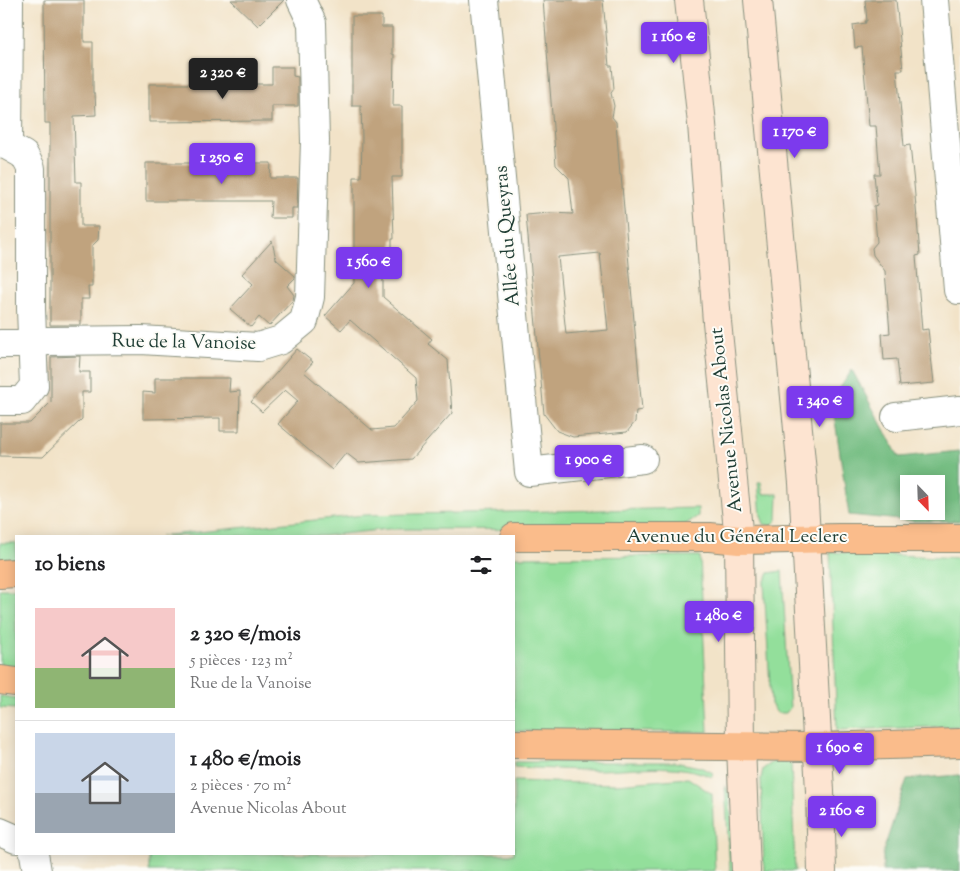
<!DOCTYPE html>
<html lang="fr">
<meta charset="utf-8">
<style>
:root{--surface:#fff;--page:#f2f2f2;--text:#202124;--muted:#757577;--line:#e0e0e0;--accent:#7c3aed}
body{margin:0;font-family:"Sorts Mill Goudy",serif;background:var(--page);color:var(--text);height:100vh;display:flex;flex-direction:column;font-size:19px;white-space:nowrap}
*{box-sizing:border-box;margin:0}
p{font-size:16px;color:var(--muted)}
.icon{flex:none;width:28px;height:28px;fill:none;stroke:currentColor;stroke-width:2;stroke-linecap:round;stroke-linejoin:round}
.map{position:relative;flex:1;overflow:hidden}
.details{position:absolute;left:15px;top:535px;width:500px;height:320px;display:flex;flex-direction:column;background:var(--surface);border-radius:0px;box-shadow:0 2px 12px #0003}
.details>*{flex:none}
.needle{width:32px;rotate:157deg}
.tools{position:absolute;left:900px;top:475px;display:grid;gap:10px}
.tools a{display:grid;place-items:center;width:45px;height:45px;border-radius:0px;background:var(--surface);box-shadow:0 2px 12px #0003;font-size:25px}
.price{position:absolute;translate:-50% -42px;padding:0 11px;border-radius:5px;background:var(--accent);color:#fff;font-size:16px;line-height:32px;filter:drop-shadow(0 1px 2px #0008)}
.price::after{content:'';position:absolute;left:50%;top:30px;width:15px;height:11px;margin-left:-8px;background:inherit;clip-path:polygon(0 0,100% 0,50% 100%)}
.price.active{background:#222;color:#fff}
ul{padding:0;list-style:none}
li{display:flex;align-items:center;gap:15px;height:125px;padding:0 20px}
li+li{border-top:1px solid var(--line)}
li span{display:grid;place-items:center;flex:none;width:140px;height:100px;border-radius:0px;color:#555}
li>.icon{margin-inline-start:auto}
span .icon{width:60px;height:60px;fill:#fffc;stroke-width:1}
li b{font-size:21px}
h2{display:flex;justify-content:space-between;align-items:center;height:60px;padding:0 20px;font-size:21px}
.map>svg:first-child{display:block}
.green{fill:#93df9b;stroke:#598e68}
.forest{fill:#76be83;stroke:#4a7e5c;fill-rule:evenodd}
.building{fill:#c0a37e;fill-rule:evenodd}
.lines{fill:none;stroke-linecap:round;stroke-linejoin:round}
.street-casing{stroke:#88907e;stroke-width:30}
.secondary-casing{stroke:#88907e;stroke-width:30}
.primary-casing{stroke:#88907e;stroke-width:30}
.street{stroke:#fff;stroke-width:28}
.secondary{stroke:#fde4d1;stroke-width:28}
.primary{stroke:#fabc8b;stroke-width:28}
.labels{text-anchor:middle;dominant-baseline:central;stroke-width:4;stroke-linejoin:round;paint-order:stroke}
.street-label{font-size:19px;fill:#1f3d34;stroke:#fdfcf7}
</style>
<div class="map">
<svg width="960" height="871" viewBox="0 0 960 871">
<rect width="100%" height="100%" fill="#fdfcf7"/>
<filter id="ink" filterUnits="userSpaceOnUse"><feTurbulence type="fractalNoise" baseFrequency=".02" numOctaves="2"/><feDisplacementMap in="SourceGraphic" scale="10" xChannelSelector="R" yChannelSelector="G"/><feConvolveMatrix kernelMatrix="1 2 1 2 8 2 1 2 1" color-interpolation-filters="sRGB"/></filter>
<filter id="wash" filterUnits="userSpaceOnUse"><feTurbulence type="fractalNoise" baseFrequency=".0096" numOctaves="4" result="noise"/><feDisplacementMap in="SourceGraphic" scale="20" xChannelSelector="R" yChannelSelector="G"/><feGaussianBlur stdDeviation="1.12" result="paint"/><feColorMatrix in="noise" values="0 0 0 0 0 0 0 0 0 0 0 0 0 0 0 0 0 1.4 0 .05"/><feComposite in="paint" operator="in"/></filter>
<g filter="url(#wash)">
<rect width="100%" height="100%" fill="#f2e3c8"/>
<g class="green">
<polygon points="758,482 761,482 763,494 778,494 777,520 771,526 764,524 761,516"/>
<polygon points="698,508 698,516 683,526 598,530 389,529 324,536 160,536 364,515"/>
<polygon points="0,543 16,543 16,567 0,568"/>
<polygon points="830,552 960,558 960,726 837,730"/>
<polygon points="700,556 708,732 514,731 514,557"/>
<polygon points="782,571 790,708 786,713 777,713 771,704 764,583 769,573"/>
<polygon points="0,589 16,589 16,669 0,666"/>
<polygon points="0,696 16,698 16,709 0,708"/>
<path d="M514,762h160l26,5 13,6 -1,4c-37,-16 -79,-7 -118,-7 -26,0 -53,-2 -80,-3z"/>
<polygon points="773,762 791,763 795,871 764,871 761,779 763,769"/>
<polygon points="688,778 712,794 715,871 149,871 149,854 514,854 514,781 617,784"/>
<polygon points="725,785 729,793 736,871 730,871"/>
</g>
<g class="forest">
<path d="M852,370l47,87 61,-6v70h-48l-63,-6 -17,-115zM909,484h27v27h-27z"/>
<polygon points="960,775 960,871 883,871 883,852 907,779"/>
</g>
<g id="blocks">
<g class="building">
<polygon points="44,0 84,0 84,42 93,42 93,93 95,93 96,115 74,116 76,182 81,182 81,226 99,226 98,240 92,246 92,287 88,287 89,299 81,299 81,325 50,325 50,123 45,123"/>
<polygon points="231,0 284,0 258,26"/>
<path d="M543,0h60l6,66h3l2,23 -3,4 3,13 -2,11 4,5 4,53h1l21,235 -6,1 -1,11 -8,10 -54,5 -16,-6 -13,-17 -18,-199 23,-2 24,1 -4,-36 -13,-13zM600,253l8,77 -42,4 -8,-77z"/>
<polygon points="865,0 896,0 903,70 897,70 904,146 910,145 914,184 920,255 916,256 922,330 928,329 934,383 900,386 897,359 884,360 882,334 890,333 885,271 873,255 872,248 877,242 874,206 877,205 874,174 880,174 876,126 869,126 862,47 855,48 853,25 866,23 865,21 867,21"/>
<polygon points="352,16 382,16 382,27 392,27 392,54 394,54 393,106 402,106 402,177 392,177 394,239 392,239 392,256 383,256 383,297 432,339 428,344 448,360 452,413 411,459 359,463 346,453 332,470 278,424 298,401 285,390 262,412 251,402 297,349 313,362 304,372 372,430 394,428 418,401 416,378 350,320 341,330 325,316 354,283 354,177 361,177 362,137 361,106 352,106"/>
<polygon points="272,67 293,67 293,76 298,77 298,106 272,106 272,121 149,122 149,84 272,84"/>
<polygon points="146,163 271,163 270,178 298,178 297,208 292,208 292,218 270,218 271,201 146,201"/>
<polygon points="272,241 276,259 295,276 295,278 287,286 294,295 293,300 269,326 259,317 251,327 230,309 253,284 242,274"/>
<polygon points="80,356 79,372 90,372 90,392 82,392 82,419 43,457 0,456 0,423 30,423 51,402 51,357"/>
<polygon points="155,378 230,378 229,392 240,391 239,431 220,431 220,418 143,419 143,392 155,393"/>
</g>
</g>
</g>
<g filter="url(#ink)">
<use href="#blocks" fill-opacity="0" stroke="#88907e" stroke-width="1"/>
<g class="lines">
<g class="street-casing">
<g id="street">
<polyline points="484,0 529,472 643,459"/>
<polyline points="934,0 958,290 960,290"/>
<polyline points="8,146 9,0"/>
<polyline points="0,344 32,344 47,341 141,340 258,347 281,340 304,321 310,297 315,141 312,23 301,0"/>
<polyline points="0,401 22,401 34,386 31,309 31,168 24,155 8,146"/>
<polyline points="896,417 960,410"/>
<polyline points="0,832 16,839"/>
<polyline points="34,854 37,871"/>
</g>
</g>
<g class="secondary-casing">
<g id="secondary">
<polyline points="689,0 702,124 717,322 739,540 741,746 746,871"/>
<polyline points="758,0 803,483 820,791 822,871"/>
</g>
</g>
<g class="primary-casing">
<g id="primary">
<polyline points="514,537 710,537 739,540 839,538 960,538"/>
<polyline points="0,574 16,573"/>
<polyline points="0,680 16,682"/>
<polyline points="514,744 817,747 960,743"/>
</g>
</g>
<use href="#street" class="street"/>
<use href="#secondary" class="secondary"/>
<use href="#primary" class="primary"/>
</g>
</g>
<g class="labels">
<g class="street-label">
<text transform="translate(508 236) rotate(-95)">Allée du Queyras</text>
<text transform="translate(184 343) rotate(1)">Rue de la Vanoise</text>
<text transform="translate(727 420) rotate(-96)">Avenue Nicolas About</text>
<text x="737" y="537">Avenue du Général Leclerc</text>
</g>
</g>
</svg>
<div class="tools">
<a><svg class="needle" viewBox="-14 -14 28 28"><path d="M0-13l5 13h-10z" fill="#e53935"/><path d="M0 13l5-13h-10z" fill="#757577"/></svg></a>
</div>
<b class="price" style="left:674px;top:64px">1 160 €</b>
<b class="price active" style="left:223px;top:100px">2 320 €</b>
<b class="price" style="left:795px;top:159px">1 170 €</b>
<b class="price" style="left:222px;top:185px">1 250 €</b>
<b class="price" style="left:369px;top:289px">1 560 €</b>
<b class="price" style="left:820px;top:428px">1 340 €</b>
<b class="price" style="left:589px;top:487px">1 900 €</b>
<b class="price" style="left:719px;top:643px">1 480 €</b>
<b class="price" style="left:840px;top:775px">1 690 €</b>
<b class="price" style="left:842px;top:838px">2 160 €</b>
<section class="details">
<h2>10 biens<svg class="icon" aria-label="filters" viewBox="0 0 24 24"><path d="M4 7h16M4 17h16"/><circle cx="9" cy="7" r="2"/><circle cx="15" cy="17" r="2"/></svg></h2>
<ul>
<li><span style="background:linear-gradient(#f6c9c9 60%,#8fb573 0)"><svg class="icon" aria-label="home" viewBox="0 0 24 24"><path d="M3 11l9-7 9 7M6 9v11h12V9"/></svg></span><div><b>2 320 €/mois</b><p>5 pièces · 123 m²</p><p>Rue de la Vanoise</p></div></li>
<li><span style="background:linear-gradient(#c9d6e8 60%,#9aa5b1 0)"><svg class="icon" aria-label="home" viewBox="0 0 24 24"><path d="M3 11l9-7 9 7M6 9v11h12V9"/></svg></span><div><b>1 480 €/mois</b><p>2 pièces · 70 m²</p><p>Avenue Nicolas About</p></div></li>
</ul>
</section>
</div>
